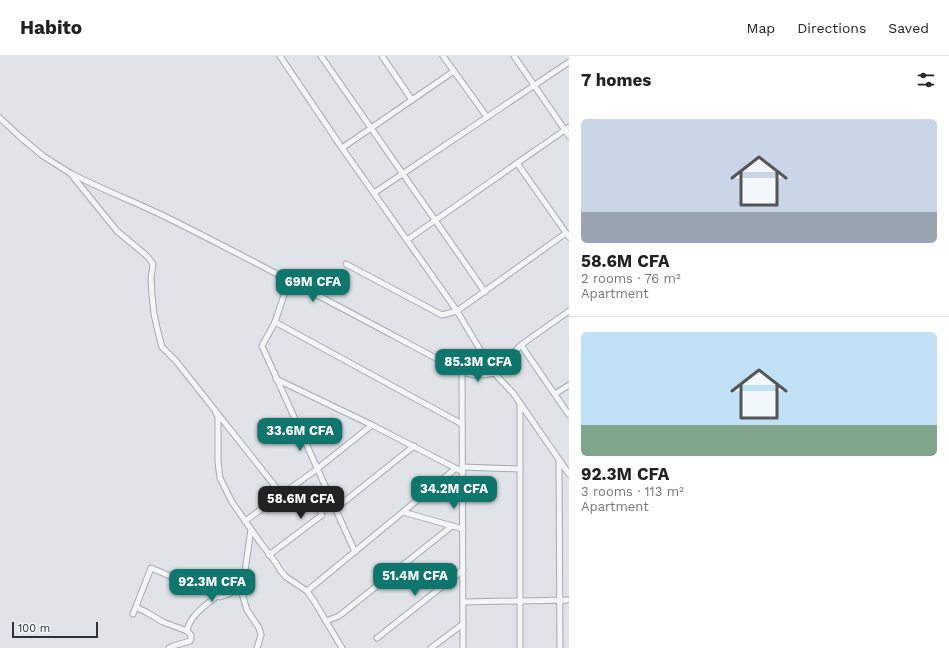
<!DOCTYPE html>
<meta charset="utf-8">
<style>
:root{--surface:#fff;--page:#f2f2f2;--text:#222;--muted:#767676;--line:#e0e0e0;--accent:#0f766e}
body{margin:0;font-family:"Work Sans",sans-serif;background:var(--page);color:var(--text);height:100vh;display:flex;flex-direction:column;font-size:15px;white-space:nowrap}
*{box-sizing:border-box;margin:0}
p{font-size:13px;color:var(--muted)}
.icon{flex:none;width:22px;height:22px;fill:none;stroke:currentColor;stroke-width:2;stroke-linecap:round;stroke-linejoin:round}
.map{position:relative;flex:1;overflow:hidden}
.drawer{display:flex;flex-direction:column;background:var(--surface);width:380px}
.drawer>*{flex:none}
.scale{position:absolute;left:12px;bottom:10px;width:86px;box-sizing:border-box;padding-left:4px;border:2px solid #2a333f;border-top:0;font-size:11px;line-height:14px;white-space:nowrap;color:#2a333f;-webkit-text-stroke:3px #f0f3f6;paint-order:stroke}
.price{position:absolute;translate:-50% -34px;padding:0 9px;border-radius:8px;background:var(--accent);color:#fff;font-size:13px;line-height:26px;filter:drop-shadow(0 1px 2px #0008)}
.price::after{content:'';position:absolute;left:50%;top:24px;width:12px;height:9px;margin-left:-6px;background:inherit;clip-path:polygon(0 0,100% 0,50% 100%)}
.price.current{background:#222;color:#fff}
ul{padding:0;list-style:none}
li{display:grid;align-content:center;gap:8px;height:212px;padding:0 12px}
li+li{border-top:1px solid var(--line)}
li span{display:grid;place-items:center;height:124px;border-radius:6px;color:#555}
li>.icon{margin-inline-start:auto}
span .icon{width:72px;height:72px;fill:#fffc;stroke-width:1}
li b{font-size:17px}
h2{display:flex;justify-content:space-between;align-items:center;height:48px;padding:0 12px;font-size:17px}
header{display:flex;align-items:center;gap:24px;box-sizing:border-box;height:56px;padding:0 20px;background:var(--surface);border-bottom:1px solid var(--line)}
header strong{font-size:19px}
nav{display:flex;gap:22px;margin-inline-start:auto;font-size:14px}
main{display:flex;flex:1;min-height:0}
.map>svg:first-child{display:block}
.lines{fill:none;stroke-linecap:round;stroke-linejoin:round}
.minor-casing{stroke:#a6abb2;stroke-width:7}
.minor{stroke:#f3f5f7;stroke-width:5}
</style>
<header>
<strong>Habito</strong>
<nav><a>Map</a><a>Directions</a><a>Saved</a></nav>
</header>
<main>
<div class="map">
<svg width="569" height="592" viewBox="0 0 569 592">
<rect width="100%" height="100%" fill="#e0e4e8"/>
<g class="lines">
<g class="minor-casing">
<g id="minor">
<polyline points="280,0 342,92 457,255 494,317 513,337 569,418"/>
<polyline points="321,0 485,236"/>
<polyline points="382,0 412,44"/>
<polyline points="443,0 487,61"/>
<polyline points="514,0 569,80"/>
<polyline points="0,62 18,79 43,100 70,117 117,175 147,200 153,208 151,222 152,239 154,258 158,276 162,291 176,305 282,439"/>
<polyline points="342,92 454,15"/>
<polyline points="517,107 569,181"/>
<path d="M70,117c33,17 68,30 102,47 98,49 194,101 290,152l13,3h9l10,-2 27,-28 48,-34"/>
<polyline points="374,137 569,6"/>
<polyline points="407,184 569,71"/>
<polyline points="346,208 442,259 457,255 566,177"/>
<polyline points="289,224 275,266 262,290 355,496"/>
<polyline points="275,266 462,368"/>
<polyline points="521,289 569,359"/>
<polyline points="462,316 463,592"/>
<polyline points="276,323 372,369 463,416"/>
<polyline points="555,338 569,329"/>
<polyline points="216,357 218,361 218,406 220,422 232,446 260,486 276,507 280,514 286,521 307,535 314,545 342,592"/>
<polyline points="559,405 560,592"/>
<polyline points="462,411 520,413"/>
<polyline points="335,453 414,390"/>
<polyline points="403,456 463,473"/>
<polyline points="245,465 317,413 372,369"/>
<polyline points="269,499 322,459 316,445 327,434"/>
<polyline points="240,531 247,554 259,572 261,579 257,592"/>
<polyline points="307,535 455,413"/>
<polyline points="463,546 569,544"/>
<path d="M136,551l10,5 17,10 24,9c2,-15 20,-27 30,-35"/>
<polyline points="133,558 151,512 217,540 220,541 229,538 240,531 244,522 251,473"/>
<polyline points="326,565 339,560 452,470"/>
<polyline points="377,582 463,514"/>
<polyline points="169,592 173,590 190,585 191,583 191,579 187,575"/>
<polyline points="431,592 463,568"/>
<polyline points="520,592 520,349"/>
</g>
</g>
<use href="#minor" class="minor"/>
</g>
</svg>
<div class="scale">100 m</div>
<b class="price" style="left:313px;top:247px">69M CFA</b>
<b class="price" style="left:478px;top:327px">85.3M CFA</b>
<b class="price" style="left:300px;top:396px">33.6M CFA</b>
<b class="price" style="left:454px;top:454px">34.2M CFA</b>
<b class="price current" style="left:301px;top:464px">58.6M CFA</b>
<b class="price" style="left:415px;top:541px">51.4M CFA</b>
<b class="price" style="left:212px;top:547px">92.3M CFA</b>
</div>
<section class="drawer">
<h2>7 homes<svg class="icon" aria-label="filters" viewBox="0 0 24 24"><path d="M4 7h16M4 17h16"/><circle cx="9" cy="7" r="2"/><circle cx="15" cy="17" r="2"/></svg></h2>
<ul>
<li><span style="background:linear-gradient(#c9d6e8 75%,#9aa5b1 0)"><svg class="icon" aria-label="home" viewBox="0 0 24 24"><path d="M3 11l9-7 9 7M6 9v11h12V9"/></svg></span><div><b>58.6M CFA</b><p>2 rooms · 76 m²</p><p>Apartment</p></div></li>
<li><span style="background:linear-gradient(#bfe0f5 75%,#7fa58c 0)"><svg class="icon" aria-label="home" viewBox="0 0 24 24"><path d="M3 11l9-7 9 7M6 9v11h12V9"/></svg></span><div><b>92.3M CFA</b><p>3 rooms · 113 m²</p><p>Apartment</p></div></li>
</ul>
</section>
</main>
